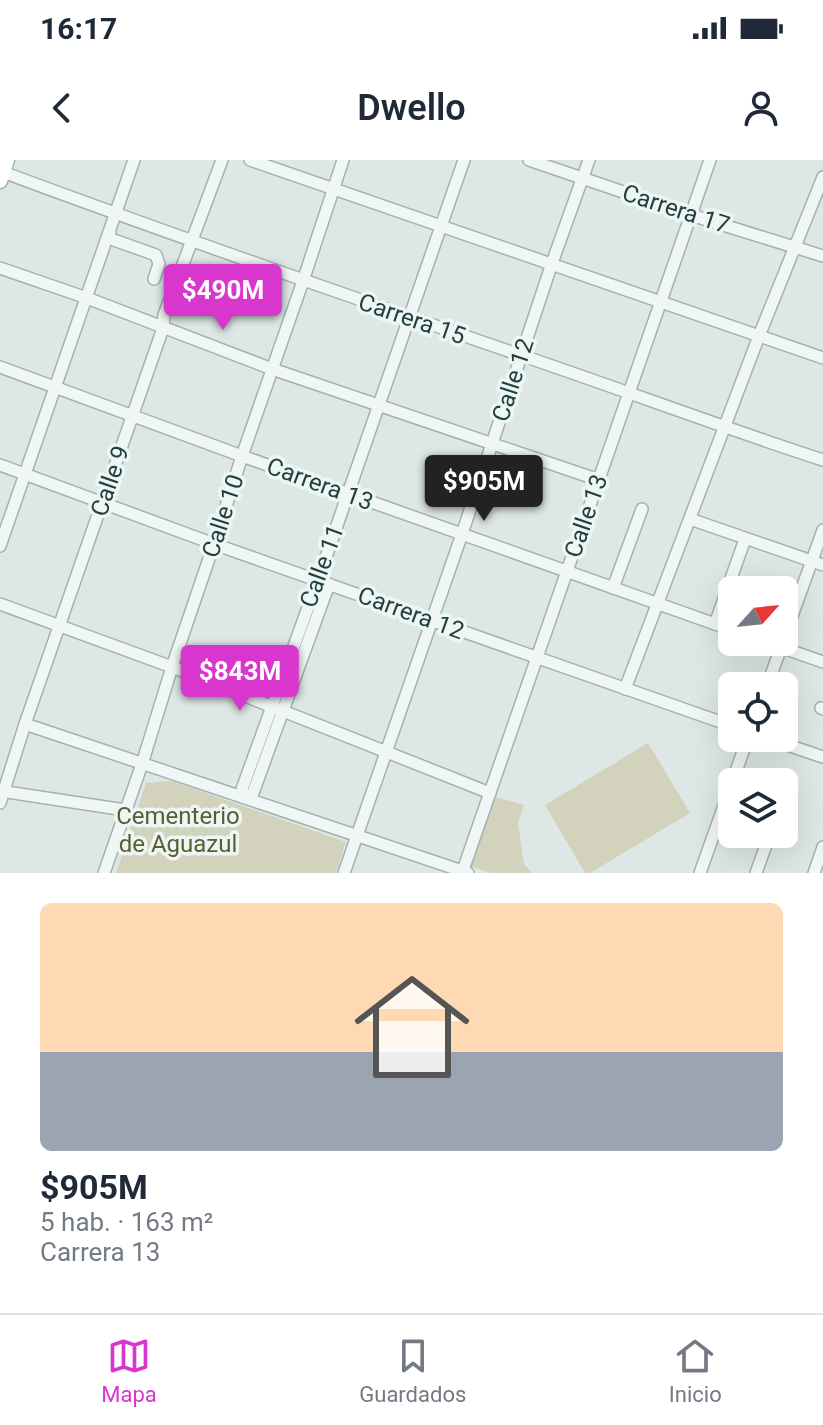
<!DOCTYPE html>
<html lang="es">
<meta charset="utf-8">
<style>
:root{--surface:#fff;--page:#f6f6f7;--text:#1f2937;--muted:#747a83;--line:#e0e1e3;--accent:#d936cd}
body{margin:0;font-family:Roboto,sans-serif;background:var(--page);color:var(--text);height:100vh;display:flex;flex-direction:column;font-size:30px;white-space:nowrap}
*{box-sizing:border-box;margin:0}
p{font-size:26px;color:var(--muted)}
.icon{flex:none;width:44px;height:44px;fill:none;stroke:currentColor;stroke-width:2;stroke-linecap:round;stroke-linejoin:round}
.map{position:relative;height:713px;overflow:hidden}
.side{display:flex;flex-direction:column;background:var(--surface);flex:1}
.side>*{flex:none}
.needle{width:52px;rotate:63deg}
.fabs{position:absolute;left:718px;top:416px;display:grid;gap:16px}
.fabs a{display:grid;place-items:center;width:80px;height:80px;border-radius:12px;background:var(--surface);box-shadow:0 8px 32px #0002;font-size:40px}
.price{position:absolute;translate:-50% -68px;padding:0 18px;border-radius:8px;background:var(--accent);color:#fff;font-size:26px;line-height:52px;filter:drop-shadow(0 2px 4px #0008)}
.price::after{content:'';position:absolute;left:50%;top:48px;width:24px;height:18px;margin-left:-12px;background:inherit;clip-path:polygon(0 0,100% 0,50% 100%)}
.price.selected{background:#222;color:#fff}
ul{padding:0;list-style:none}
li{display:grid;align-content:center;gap:16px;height:424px;padding:0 40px}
li span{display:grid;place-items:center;height:248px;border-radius:12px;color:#555}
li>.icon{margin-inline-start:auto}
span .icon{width:144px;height:144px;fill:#fffc;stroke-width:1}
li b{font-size:34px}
.status{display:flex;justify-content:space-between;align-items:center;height:56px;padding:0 40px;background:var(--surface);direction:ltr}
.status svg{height:22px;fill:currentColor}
header{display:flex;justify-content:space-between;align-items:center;height:104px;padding:0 40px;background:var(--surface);font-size:36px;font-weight:600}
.dock{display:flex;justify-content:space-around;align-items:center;height:112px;border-top:2px solid var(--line);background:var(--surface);font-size:22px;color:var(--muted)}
.dock a{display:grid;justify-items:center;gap:4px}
.dock .selected{color:var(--accent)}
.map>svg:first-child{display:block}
.green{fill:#d3d2bd}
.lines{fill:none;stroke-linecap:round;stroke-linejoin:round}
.minor-casing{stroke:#a2b2b0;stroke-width:14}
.major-casing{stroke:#9bb5b0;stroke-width:17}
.minor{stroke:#f0f6f5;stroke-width:11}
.major{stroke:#fff;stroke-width:14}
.labels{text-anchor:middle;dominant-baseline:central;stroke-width:7;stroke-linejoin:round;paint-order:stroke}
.street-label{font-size:24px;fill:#25403c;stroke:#ecf6f4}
.park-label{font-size:24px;fill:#5b5d31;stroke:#ecf6f4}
</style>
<div class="status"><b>16:17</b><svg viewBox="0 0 49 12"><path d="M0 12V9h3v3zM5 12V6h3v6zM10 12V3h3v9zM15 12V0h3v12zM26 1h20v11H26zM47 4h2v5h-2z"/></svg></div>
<header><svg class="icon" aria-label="back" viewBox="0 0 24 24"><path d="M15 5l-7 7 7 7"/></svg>Dwello<svg class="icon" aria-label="person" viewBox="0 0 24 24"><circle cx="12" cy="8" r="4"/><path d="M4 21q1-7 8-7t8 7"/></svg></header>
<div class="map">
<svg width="823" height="713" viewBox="0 0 823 713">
<rect width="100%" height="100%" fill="#dde8e6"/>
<g class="green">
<polygon points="648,583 690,653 590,713 585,713 545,645"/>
<polygon points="172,621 346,682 336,713 116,713 146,623"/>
<polygon points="496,637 524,645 518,663 524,704 532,713 490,713 470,706"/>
</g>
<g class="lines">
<g class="minor-casing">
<g id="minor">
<polyline points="250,0 823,198"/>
<polyline points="529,0 691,55 823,96"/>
<path d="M0,11c172,64 346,124 520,184 101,34 201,72 303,105"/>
<polyline points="110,72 108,78 156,95 159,104 154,119"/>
<polyline points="0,108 87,138 272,209 599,320"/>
<polyline points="0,207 242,296 732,470"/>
<polyline points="0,305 214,384 732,566"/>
<polyline points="690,359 823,405"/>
<polyline points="0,386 134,0"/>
<polyline points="329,424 253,633 245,638 242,629 318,420 464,0"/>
<polyline points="613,428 642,349"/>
<polyline points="0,444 172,507 490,633"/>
<polyline points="715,464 745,379"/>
<polyline points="784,478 823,370"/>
<polyline points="766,482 823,502"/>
<polyline points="767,526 783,482"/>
<polyline points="625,529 759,176 823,17"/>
<polyline points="821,548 823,549"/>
<polyline points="25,564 468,713"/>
<polyline points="767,578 823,597"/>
<polyline points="732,622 748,578"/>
<polyline points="0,631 125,650"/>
<polyline points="784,636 788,625"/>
<polyline points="0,643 25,564 163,168 164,155 222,0"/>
<polyline points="104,713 142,604 172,507 214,384 242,296 303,121 343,0"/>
<polyline points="344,713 462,374 552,103 589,0"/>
<polyline points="462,713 710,0"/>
<polyline points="700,713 732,623"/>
<polyline points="756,713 770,674"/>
<polyline points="814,713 823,687"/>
</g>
</g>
<g class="major-casing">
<polyline id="major" points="0,21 7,0"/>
</g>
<use href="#minor" class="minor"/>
<use href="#major" class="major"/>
</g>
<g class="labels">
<g class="street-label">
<text transform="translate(676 49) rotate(18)">Carrera 17</text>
<text transform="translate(412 159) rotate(19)">Carrera 15</text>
<text transform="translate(513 220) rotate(-72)">Calle 12</text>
<text transform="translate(110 321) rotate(-71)">Calle 9</text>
<text transform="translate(320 324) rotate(20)">Carrera 13</text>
<text transform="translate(223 356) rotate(-72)">Calle 10</text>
<text transform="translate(586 356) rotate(-71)">Calle 13</text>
<text transform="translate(322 406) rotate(-70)">Calle 11</text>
<text transform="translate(411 453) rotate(20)">Carrera 12</text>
</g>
<g class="park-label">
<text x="178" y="656">Cementerio<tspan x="178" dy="28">de Aguazul</tspan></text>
</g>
</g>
</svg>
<div class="fabs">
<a><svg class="needle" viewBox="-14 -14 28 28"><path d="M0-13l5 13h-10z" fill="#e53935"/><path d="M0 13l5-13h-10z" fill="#747a83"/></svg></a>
<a><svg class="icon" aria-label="locate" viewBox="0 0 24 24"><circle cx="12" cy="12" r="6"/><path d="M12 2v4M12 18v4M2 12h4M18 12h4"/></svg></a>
<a><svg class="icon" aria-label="layers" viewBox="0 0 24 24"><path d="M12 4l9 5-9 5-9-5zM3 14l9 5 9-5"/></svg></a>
</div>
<b class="price" style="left:223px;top:172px">$490M</b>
<b class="price selected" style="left:484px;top:363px">$905M</b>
<b class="price" style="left:240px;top:553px">$843M</b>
</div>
<section class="side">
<ul>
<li><span style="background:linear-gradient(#ffd9b3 60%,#9aa5b1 0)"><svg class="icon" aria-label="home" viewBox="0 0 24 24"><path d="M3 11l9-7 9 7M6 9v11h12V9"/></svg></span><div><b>$905M</b><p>5 hab. · 163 m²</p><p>Carrera 13</p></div></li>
</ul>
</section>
<nav class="dock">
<a class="selected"><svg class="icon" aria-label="map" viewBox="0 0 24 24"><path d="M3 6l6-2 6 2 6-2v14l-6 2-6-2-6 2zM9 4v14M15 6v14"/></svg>Mapa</a>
<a><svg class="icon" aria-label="saved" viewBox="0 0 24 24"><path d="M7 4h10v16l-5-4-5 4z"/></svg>Guardados</a>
<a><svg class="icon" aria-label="home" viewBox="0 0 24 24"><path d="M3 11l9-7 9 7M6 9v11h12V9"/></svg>Inicio</a>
</nav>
